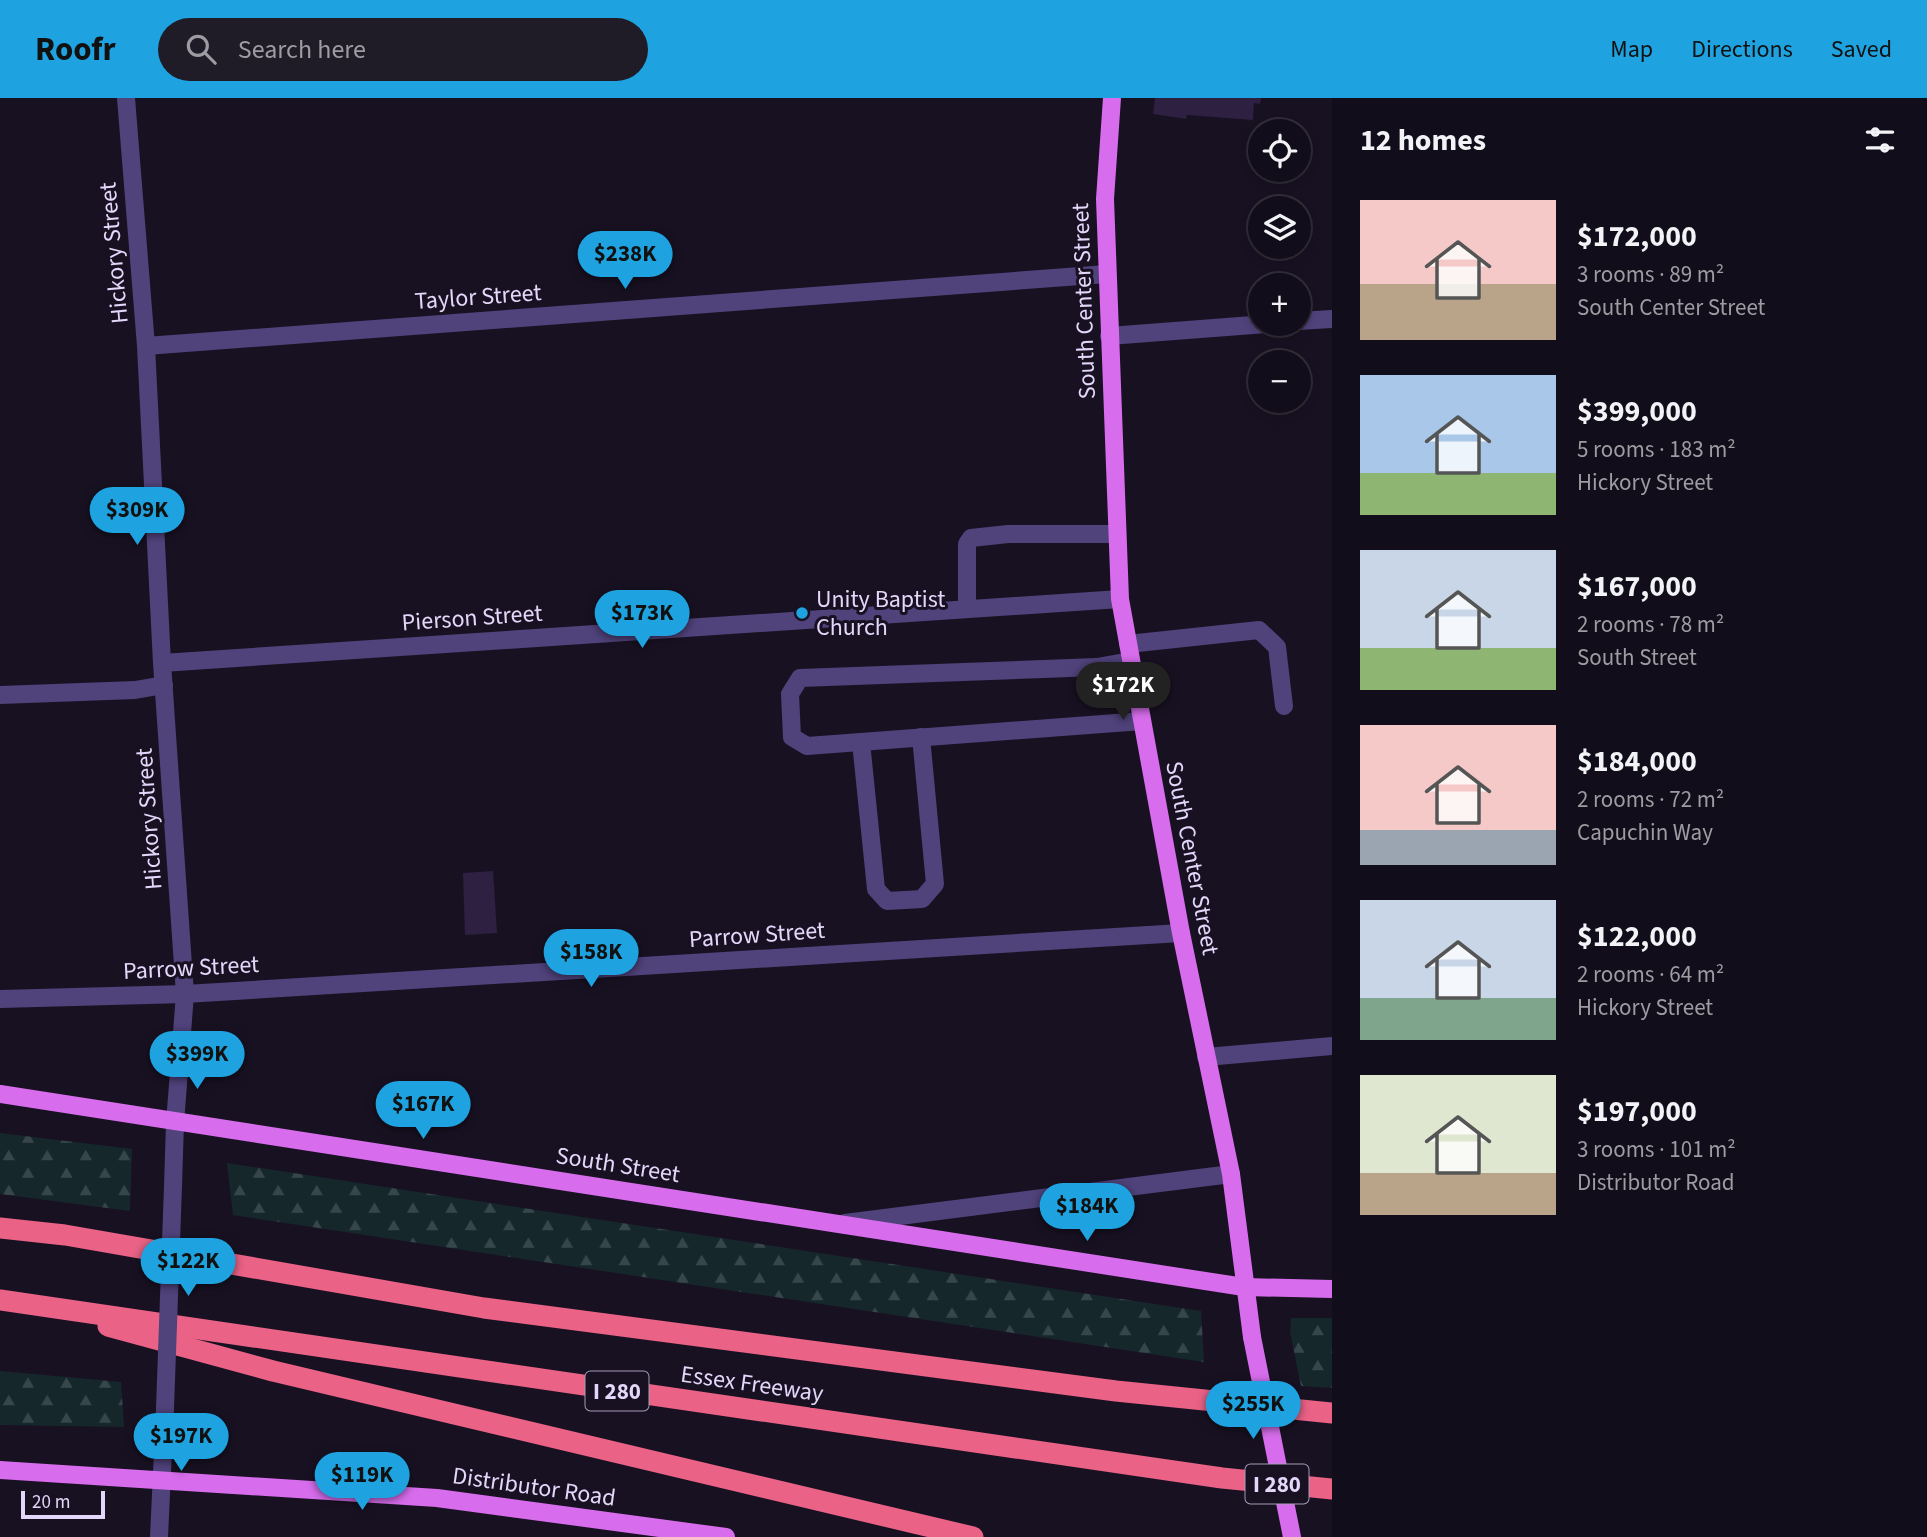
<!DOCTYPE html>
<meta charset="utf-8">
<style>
:root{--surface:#120d1a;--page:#1f1b27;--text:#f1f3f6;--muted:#9c9ca2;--line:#312d39;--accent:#1ea3e0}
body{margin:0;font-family:"Source Sans 3",sans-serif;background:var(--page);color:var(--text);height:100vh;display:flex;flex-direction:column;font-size:26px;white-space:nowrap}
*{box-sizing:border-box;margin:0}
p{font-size:23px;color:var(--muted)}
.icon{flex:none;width:38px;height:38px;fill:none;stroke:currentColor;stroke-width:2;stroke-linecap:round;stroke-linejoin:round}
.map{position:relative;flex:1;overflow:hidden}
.sheet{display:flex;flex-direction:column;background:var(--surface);width:595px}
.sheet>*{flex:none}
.controls{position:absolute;left:1248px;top:21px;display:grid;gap:14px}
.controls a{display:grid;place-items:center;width:63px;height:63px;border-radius:50%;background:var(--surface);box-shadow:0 4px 10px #0003,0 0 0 2px var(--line);font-size:35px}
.scale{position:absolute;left:21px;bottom:18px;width:84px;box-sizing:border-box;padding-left:7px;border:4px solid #e3d7fa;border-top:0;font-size:19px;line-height:24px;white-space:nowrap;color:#e3d7fa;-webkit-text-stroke:5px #181122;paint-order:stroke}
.price{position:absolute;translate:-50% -60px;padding:0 16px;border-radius:24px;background:var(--accent);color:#111;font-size:23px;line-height:46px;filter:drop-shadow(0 2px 4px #0008)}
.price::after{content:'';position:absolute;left:50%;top:42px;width:21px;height:16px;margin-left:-10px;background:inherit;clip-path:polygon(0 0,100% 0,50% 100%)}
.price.selected{background:#222;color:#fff}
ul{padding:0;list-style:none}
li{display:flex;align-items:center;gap:21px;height:175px;padding:0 28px}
li span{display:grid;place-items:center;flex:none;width:196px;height:140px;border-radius:0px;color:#555}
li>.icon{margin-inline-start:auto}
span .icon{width:84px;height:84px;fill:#fffc;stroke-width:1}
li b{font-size:30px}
h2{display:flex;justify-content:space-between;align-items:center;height:84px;padding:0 28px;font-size:30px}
header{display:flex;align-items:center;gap:42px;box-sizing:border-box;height:98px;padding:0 35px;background:var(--accent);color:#111}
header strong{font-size:33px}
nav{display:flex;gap:38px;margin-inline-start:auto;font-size:24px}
.search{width:490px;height:63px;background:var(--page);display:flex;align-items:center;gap:18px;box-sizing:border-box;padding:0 24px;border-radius:38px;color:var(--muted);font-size:26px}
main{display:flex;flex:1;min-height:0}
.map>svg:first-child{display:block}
.forest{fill:url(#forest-firs)}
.building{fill:#2d2041}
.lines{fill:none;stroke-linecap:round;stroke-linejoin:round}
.minor{stroke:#50427b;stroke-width:18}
.major{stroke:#d76dec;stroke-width:18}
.highway{stroke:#ea6286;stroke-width:21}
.minor-bridge{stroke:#50427b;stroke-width:18}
.major-bridge{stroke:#d76dec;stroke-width:18}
.poi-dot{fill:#1ea3e0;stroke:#181122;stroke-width:2.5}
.labels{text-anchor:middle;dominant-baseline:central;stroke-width:6;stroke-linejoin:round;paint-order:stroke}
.shield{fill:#181122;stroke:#a69cb9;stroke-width:2}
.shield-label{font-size:23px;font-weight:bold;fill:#e3d7fa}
.street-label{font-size:24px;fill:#e3d7fa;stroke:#181122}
.poi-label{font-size:24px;fill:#e3d7fa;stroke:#181122;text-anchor:start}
</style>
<header>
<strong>Roofr</strong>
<div class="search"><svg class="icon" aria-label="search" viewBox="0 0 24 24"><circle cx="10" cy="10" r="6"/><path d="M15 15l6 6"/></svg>Search here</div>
<nav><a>Map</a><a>Directions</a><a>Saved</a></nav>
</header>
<main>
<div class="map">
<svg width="1332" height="1439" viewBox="0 0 1332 1439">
<defs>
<pattern id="forest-firs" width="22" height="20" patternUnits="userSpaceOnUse" patternTransform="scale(1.75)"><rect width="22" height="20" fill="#15272b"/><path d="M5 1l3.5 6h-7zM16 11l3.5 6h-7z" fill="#37464b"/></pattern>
</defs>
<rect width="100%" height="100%" fill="#181122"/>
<g class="forest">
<polygon points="0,1035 132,1051 130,1113 0,1096"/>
<polygon points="227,1065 1201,1213 1204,1264 233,1117"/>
<polygon points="1291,1220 1332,1220 1332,1290 1301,1288 1290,1234"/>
<polygon points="0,1273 121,1284 124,1329 0,1327"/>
</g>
<g class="building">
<polygon points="1155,0 1261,0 1260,6 1254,5 1253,22 1187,17 1186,21 1153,16"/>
<polygon points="493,773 497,835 465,837 463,775"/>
</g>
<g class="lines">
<g class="minor">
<polyline points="126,0 146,248 162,565 185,896 175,1025 173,1088"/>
<polyline points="1298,223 1332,221"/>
<polyline points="1109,238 1266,226"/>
<polyline points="146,248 1107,176"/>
<polyline points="967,511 967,446 971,440 1008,436 1117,436"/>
<polyline points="1128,546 1259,532 1277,549 1284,608"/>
<polyline points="1131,563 1097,569 800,580 790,596 792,639 807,648 1142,623"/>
<polyline points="162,565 1120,501"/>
<polyline points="0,597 135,592 164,587"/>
<polyline points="861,644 876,791 887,803 922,801 935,786 921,639"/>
<polyline points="0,901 185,896 1181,835"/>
<polyline points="1206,959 1332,948"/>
<polyline points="845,1125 1231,1076"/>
<polyline points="159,1439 165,1310"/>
</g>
<g class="major">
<polyline points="1112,0 1105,101 1120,501 1181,835 1231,1076 1252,1239"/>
<polyline points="0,996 1244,1189 1332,1191"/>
<polyline points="0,1372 437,1400 726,1439"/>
</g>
<g class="highway">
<polyline points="0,1130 65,1137 484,1210 1116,1293 1332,1315"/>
<polyline points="0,1202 1222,1380 1332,1391"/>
<polyline points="108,1228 273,1273 973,1439"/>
</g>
<polyline class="minor-bridge" points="165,1310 173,1088"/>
<polyline class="major-bridge" points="1252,1239 1292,1439"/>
</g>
<circle class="poi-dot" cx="802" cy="515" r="7"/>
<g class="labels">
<g class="shield">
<rect x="585.5" y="1273.5" width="63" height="39" rx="5"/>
<rect x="1245.5" y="1366.5" width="63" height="39" rx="5"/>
</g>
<g class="shield-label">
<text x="617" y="1293">I 280</text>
<text x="1277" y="1386">I 280</text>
</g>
<g class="street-label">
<text transform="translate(114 155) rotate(-95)">Hickory Street</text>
<text transform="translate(478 199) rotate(-4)">Taylor Street</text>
<text transform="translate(1084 203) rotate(-92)">South Center Street</text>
<text transform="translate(472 520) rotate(-4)">Pierson Street</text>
<text transform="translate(149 721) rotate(-94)">Hickory Street</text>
<text transform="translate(1192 760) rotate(79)">South Center Street</text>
<text transform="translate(757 837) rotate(-4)">Parrow Street</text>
<text transform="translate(191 870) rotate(-3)">Parrow Street</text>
<text transform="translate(618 1067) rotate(9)">South Street</text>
<text transform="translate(752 1286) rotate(8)">Essex Freeway</text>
<text transform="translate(534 1389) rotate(8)">Distributor Road</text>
</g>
<g class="poi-label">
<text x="816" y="501">Unity Baptist<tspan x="816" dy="28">Church</tspan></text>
</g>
</g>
</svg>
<div class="controls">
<a><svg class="icon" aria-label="locate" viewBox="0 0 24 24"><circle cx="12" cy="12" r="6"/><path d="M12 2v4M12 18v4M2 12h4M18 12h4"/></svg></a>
<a><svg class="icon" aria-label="layers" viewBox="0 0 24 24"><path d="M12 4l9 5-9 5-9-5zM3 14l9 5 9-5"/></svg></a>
<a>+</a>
<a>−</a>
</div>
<div class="scale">20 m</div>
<b class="price" style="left:625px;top:193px">$238K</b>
<b class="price" style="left:137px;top:449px">$309K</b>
<b class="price" style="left:642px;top:552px">$173K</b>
<b class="price selected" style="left:1123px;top:624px">$172K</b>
<b class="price" style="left:591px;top:891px">$158K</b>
<b class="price" style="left:197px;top:993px">$399K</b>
<b class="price" style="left:423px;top:1043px">$167K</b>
<b class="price" style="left:1087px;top:1145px">$184K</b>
<b class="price" style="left:188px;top:1200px">$122K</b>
<b class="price" style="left:1253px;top:1343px">$255K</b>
<b class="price" style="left:181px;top:1375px">$197K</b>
<b class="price" style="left:362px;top:1414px">$119K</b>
</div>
<section class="sheet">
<h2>12 homes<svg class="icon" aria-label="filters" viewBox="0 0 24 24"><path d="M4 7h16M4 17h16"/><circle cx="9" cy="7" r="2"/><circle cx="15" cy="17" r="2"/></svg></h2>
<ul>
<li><span style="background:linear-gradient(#f6c9c9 60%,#b9a48a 0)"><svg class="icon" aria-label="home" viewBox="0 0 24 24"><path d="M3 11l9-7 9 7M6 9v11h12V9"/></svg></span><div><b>$172,000</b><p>3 rooms · 89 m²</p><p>South Center Street</p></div></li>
<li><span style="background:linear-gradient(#a9c7e8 70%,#8fb573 0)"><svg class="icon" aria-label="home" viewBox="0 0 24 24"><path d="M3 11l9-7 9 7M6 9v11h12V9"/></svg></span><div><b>$399,000</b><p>5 rooms · 183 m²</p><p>Hickory Street</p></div></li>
<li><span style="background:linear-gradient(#c9d6e8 70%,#8fb573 0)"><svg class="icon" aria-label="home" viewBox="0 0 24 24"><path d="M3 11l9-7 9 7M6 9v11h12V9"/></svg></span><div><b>$167,000</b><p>2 rooms · 78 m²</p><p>South Street</p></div></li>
<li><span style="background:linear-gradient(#f6c9c9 75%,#9aa5b1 0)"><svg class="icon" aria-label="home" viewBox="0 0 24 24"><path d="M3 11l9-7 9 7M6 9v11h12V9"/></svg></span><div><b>$184,000</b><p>2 rooms · 72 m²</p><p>Capuchin Way</p></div></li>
<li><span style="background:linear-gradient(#c9d6e8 70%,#7fa58c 0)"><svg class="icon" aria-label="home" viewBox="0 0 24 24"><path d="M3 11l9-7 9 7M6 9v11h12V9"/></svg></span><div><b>$122,000</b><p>2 rooms · 64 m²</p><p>Hickory Street</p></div></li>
<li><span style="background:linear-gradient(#dfe7d0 70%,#b9a48a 0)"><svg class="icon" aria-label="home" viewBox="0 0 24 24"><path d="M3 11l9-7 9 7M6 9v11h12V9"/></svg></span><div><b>$197,000</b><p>3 rooms · 101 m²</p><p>Distributor Road</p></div></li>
</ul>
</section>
</main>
